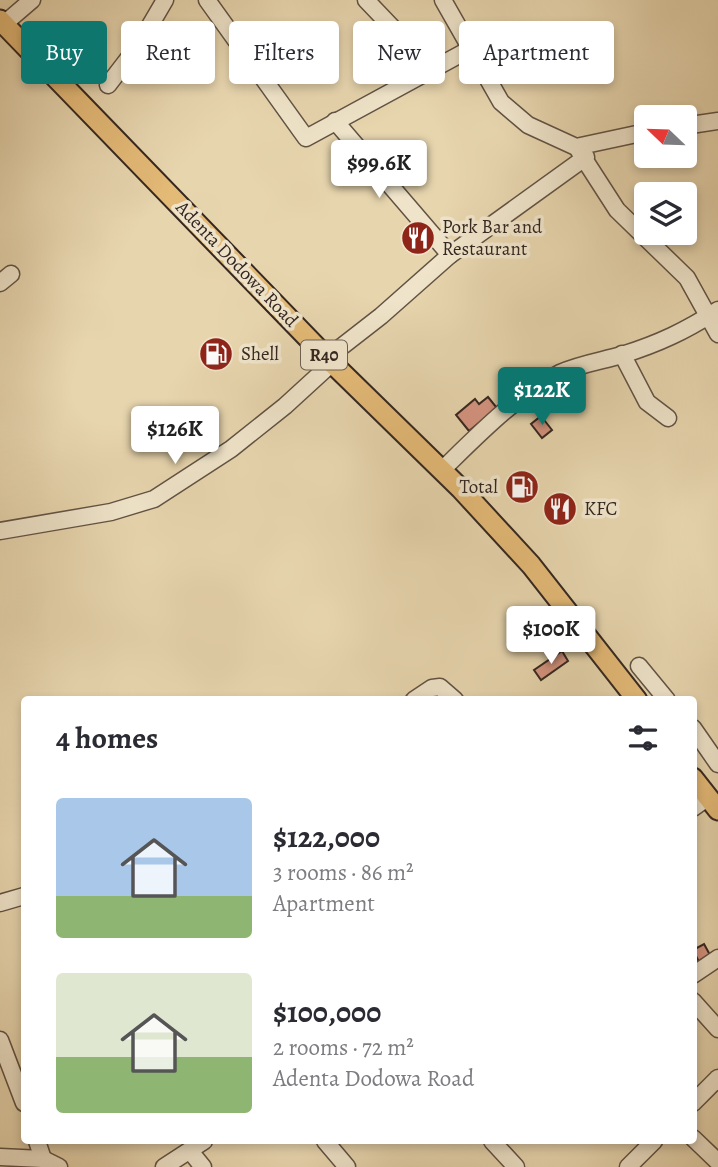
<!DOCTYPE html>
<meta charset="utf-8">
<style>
:root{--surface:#fff;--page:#f7f7f7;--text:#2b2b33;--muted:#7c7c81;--accent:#0f766e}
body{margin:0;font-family:Alegreya,serif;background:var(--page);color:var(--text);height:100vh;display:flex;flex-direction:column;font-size:26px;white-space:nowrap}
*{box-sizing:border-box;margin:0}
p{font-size:23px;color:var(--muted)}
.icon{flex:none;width:38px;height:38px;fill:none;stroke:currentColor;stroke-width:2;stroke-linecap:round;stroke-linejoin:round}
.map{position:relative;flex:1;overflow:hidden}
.drawer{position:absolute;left:21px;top:696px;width:676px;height:448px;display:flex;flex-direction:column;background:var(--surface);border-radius:7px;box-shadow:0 4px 10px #0003}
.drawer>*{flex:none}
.top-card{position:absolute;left:21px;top:21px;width:677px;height:63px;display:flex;gap:14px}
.needle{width:46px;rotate:293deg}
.buttons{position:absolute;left:634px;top:105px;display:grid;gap:14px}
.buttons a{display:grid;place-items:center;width:63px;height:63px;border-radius:7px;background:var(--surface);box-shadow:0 4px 10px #0003;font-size:35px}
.price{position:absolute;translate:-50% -60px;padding:0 16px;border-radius:7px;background:#fff;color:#222;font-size:23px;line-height:46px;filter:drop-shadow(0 2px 4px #0008)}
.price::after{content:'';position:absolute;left:50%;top:42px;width:21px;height:16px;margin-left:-10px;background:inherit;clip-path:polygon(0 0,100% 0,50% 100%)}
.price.active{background:var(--accent);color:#fff}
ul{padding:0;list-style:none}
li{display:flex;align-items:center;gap:21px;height:175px;padding:0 35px}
li span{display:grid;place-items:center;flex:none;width:196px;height:140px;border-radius:7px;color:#555}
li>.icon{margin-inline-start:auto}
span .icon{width:84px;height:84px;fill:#fffc;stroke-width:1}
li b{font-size:30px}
h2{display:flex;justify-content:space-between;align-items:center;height:84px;padding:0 35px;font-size:30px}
.tag{padding:0 24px;border-radius:7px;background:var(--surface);box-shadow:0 4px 10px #0003;font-size:24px;line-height:63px}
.tag.active{background:var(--accent);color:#fff}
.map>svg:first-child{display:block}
.building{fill:#d69480;stroke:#342721;stroke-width:2}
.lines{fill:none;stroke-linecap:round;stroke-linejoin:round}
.minor-casing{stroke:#615244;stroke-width:19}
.major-casing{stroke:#342721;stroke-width:23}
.minor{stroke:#efe4ca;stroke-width:16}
.major{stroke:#e4ba77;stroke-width:19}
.labels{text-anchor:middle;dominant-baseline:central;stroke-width:7;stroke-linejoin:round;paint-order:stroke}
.shield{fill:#efe4ca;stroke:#6c6054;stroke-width:2}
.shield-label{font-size:18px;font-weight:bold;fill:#342721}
.poi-label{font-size:19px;fill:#342721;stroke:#efe4ca;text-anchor:start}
.street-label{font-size:19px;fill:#342721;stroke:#efe4ca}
</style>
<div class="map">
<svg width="718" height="1167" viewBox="0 0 718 1167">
<rect width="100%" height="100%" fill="#e7d5ae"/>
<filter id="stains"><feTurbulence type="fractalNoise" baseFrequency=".00286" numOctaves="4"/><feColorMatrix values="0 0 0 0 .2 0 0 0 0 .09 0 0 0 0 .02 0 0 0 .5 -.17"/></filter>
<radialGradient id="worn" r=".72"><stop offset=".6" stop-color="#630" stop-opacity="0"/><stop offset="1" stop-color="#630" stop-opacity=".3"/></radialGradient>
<g class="building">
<polygon points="488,397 497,408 469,431 456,415 475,399 479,404"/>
<polygon points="541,416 552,430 542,438 531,424"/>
<polygon points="562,651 568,661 541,680 534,670"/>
<polygon points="704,944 710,955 699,962 693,950"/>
</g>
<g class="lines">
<g class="minor-casing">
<g id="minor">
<polyline points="207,0 306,138 470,49"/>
<polyline points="366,0 431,68"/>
<polyline points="443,0 501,102 528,125 576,147 646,132"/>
<polyline points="4,24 32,0"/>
<polyline points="108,85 138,46 165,0"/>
<polyline points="335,121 450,255"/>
<polyline points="684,126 718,121"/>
<polyline points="579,151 617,210 687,278 718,334"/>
<polyline points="0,283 11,274"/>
<polyline points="622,354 647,402 668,418"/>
<polyline points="327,358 381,316 450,255 586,157"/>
<path d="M441,471c36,-35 74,-75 119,-98 20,-9 41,-12 62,-18 38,-12 63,-24 96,-45"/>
<polyline points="0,531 111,512 154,499 231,449 285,406 332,363"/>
<polyline points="639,666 667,700"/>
<polyline points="414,700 432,688 440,687 455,700"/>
<polyline points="693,728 718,764"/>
<polyline points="693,808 707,798"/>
<polyline points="0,903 24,896"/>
<polyline points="693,975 718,958"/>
<polyline points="693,1001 718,1029"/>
<polyline points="0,1040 24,1103"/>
<polyline points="693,1103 718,1078"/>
<polyline points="693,1138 718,1162"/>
<polyline points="37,1141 43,1159"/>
<polyline points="325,1141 347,1167"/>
<polyline points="492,1141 516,1167"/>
<polyline points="190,1151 203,1167"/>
<polyline points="0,1157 43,1159 59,1167"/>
<polyline points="164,1167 204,1141"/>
<polyline points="628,1167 654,1141"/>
</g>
</g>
<g class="major-casing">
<g id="major">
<polyline points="0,20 332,363 461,489 531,565 637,700"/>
<polyline points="693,778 718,810"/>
</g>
</g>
<use href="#minor" class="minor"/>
<use href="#major" class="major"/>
</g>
<defs>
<g id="restaurant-disc" transform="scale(1.75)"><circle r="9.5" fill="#8f2418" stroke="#efe4ca"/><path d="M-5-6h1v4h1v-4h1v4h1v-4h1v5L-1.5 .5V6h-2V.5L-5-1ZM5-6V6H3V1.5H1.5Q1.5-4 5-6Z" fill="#fff"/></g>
<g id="fuel-disc" transform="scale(1.75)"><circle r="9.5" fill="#8f2418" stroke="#efe4ca"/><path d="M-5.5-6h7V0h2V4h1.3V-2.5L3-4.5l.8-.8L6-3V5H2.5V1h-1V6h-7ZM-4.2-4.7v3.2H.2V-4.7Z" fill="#fff"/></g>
</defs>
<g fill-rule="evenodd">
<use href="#restaurant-disc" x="418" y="238"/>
<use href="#fuel-disc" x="216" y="354"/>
<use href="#fuel-disc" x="522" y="487"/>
<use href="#restaurant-disc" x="560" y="509"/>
</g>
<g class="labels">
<rect class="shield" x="301" y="340.5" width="46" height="29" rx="5"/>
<g class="shield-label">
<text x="324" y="355">R40</text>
</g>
<g class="poi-label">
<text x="442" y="227">Pork Bar and<tspan x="442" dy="22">Restaurant</tspan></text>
<text x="241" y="354">Shell</text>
<text x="498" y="487" text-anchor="end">Total</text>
<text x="584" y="509">KFC</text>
</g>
<g class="street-label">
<text transform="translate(237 264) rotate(46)">Adenta Dodowa Road</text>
</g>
</g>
<rect width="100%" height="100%" filter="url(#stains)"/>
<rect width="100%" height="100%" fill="url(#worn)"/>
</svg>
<div class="buttons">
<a><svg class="needle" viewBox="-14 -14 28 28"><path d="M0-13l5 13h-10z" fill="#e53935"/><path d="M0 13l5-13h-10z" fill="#7c7c81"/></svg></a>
<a><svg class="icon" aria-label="layers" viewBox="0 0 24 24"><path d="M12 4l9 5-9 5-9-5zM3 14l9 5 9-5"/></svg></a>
</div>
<b class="price" style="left:379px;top:200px">$99.6K</b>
<b class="price active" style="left:542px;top:427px">$122K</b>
<b class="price" style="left:175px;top:466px">$126K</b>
<b class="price" style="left:551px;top:666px">$100K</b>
<div class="top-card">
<a class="tag active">Buy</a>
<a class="tag">Rent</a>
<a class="tag">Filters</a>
<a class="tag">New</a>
<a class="tag">Apartment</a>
</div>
<section class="drawer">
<h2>4 homes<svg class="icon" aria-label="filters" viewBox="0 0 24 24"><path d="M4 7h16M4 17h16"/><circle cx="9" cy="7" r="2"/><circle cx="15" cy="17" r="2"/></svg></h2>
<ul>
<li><span style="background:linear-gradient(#a9c7e8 70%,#8fb573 0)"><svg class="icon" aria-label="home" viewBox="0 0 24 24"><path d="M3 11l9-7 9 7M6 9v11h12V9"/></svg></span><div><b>$122,000</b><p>3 rooms · 86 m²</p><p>Apartment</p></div></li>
<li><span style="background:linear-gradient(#dfe7d0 60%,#8fb573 0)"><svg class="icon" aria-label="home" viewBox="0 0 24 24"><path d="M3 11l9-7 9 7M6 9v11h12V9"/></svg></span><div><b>$100,000</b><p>2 rooms · 72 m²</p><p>Adenta Dodowa Road</p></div></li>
</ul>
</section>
</div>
